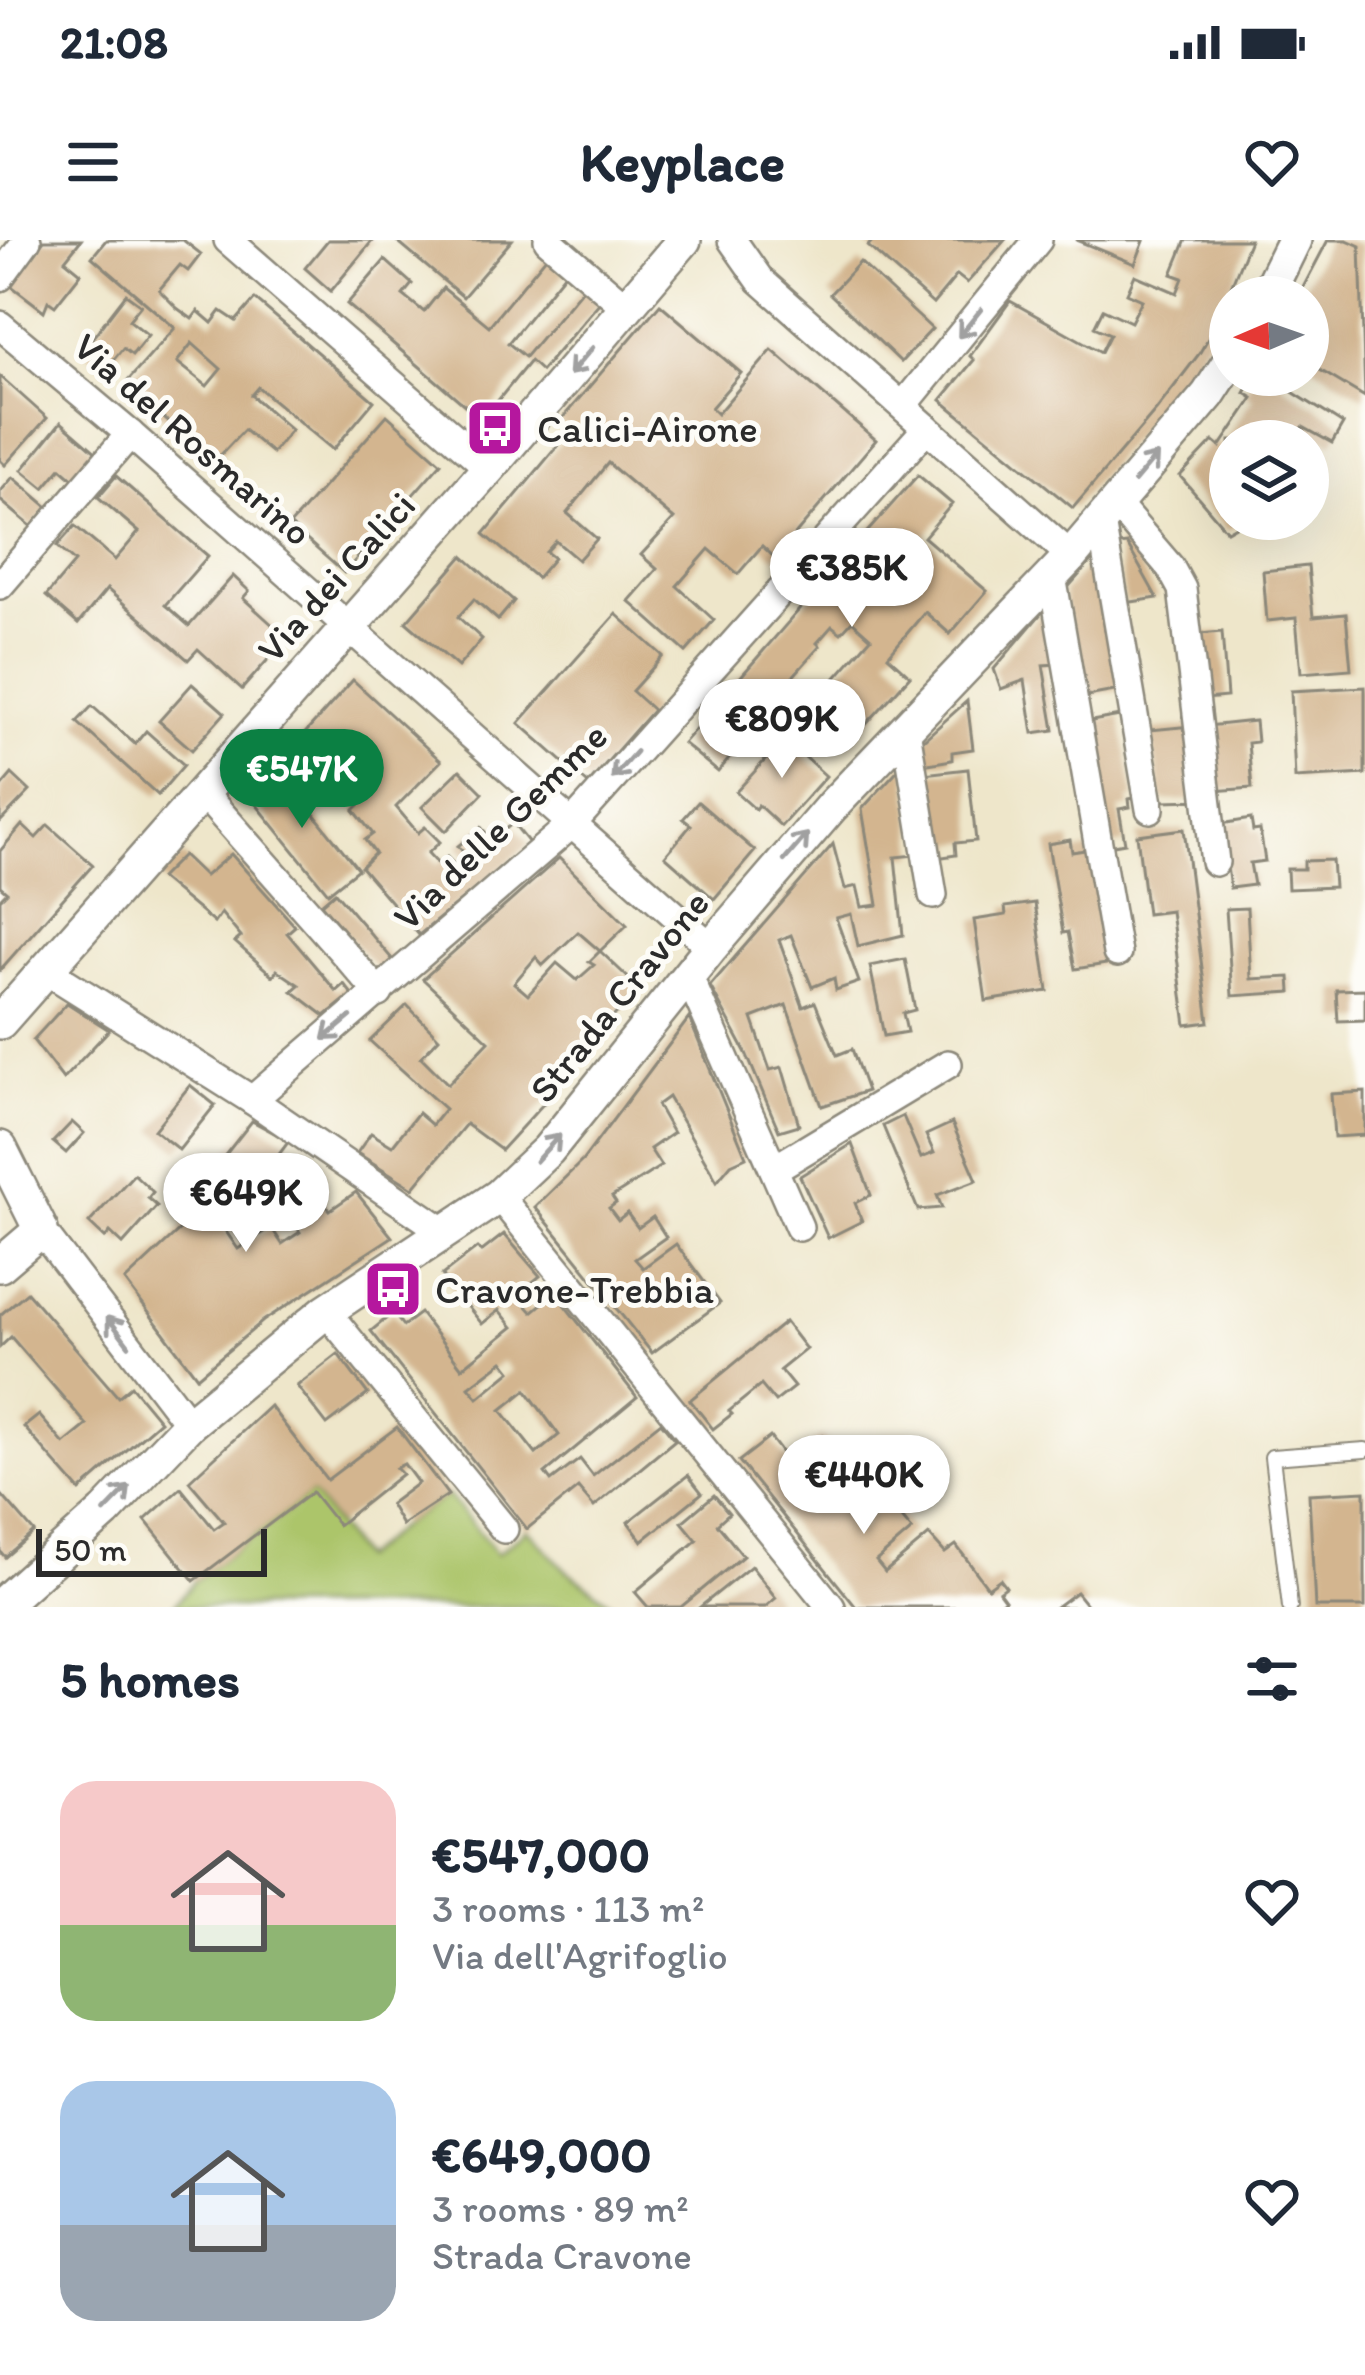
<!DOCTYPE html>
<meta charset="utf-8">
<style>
:root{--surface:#fff;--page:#f2f2f3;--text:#1f2937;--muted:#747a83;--accent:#0b8043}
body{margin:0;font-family:Itim,sans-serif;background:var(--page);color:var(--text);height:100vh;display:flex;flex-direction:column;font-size:45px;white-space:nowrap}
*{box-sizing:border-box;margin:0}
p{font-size:39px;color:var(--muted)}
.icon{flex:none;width:66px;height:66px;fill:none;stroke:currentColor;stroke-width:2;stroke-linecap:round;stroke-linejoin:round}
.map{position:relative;height:1367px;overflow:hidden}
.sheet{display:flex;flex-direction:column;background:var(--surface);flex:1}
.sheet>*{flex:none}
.needle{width:78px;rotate:268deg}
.buttons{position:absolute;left:1209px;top:36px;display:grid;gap:24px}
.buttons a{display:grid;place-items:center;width:120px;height:120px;border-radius:50%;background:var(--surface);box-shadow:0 12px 48px #0002;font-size:60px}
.scale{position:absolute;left:36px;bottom:30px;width:231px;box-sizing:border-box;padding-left:12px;border:6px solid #2b2b2b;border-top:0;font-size:33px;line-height:42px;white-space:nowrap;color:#2b2b2b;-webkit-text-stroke:9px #fdfcf7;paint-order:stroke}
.price{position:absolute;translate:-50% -102px;padding:0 27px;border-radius:42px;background:#fff;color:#222;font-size:39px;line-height:78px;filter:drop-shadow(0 3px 6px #0008)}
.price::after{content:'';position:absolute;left:50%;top:72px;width:36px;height:27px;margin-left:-18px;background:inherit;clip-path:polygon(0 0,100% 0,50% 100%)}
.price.active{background:var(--accent);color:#fff}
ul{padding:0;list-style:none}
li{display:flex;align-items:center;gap:36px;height:300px;padding:0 60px}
li span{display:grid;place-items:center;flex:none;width:336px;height:240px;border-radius:36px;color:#555}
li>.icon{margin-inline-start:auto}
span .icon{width:144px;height:144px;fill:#fffc;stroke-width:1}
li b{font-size:51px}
h2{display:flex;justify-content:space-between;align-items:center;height:144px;padding:0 60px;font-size:51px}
.status{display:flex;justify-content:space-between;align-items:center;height:84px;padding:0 60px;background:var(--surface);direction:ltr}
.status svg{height:33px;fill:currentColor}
header{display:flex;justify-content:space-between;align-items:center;height:156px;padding:0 60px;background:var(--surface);font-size:54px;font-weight:700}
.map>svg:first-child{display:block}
.green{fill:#acc56b;stroke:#6c784b;stroke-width:3}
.building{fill:#d3b58f;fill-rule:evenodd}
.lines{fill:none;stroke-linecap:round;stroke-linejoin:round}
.service-casing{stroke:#8c887a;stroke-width:18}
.minor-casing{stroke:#8c887a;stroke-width:32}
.tertiary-casing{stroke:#8c887a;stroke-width:38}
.service{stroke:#fff;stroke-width:14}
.minor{stroke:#fff;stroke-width:27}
.tertiary{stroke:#fff;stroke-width:33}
.oneway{stroke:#a0a0a0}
.labels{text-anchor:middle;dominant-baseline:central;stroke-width:10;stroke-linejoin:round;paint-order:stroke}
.poi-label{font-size:39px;fill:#2b2b2b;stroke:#fdfcf7;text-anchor:start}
.street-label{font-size:39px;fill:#2b2b2b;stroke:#fdfcf7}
</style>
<div class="status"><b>21:08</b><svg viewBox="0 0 49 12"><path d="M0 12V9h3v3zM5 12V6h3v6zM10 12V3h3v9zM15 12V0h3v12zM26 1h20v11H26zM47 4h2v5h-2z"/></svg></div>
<header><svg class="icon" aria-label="menu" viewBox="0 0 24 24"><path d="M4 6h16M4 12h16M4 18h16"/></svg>Keyplace<svg class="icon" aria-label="heart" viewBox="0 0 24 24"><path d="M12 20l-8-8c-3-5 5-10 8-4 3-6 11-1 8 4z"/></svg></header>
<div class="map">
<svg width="1365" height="1367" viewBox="0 0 1365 1367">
<rect width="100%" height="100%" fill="#fdfcf7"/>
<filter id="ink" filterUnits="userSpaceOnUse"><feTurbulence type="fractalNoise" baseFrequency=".00833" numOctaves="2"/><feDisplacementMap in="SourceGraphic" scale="24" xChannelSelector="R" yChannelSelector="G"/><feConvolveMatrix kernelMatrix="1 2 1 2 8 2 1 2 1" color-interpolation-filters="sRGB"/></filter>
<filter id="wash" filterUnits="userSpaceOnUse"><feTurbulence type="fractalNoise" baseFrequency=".004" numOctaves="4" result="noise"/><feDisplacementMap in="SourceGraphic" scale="48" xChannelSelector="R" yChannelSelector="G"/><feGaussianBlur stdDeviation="2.7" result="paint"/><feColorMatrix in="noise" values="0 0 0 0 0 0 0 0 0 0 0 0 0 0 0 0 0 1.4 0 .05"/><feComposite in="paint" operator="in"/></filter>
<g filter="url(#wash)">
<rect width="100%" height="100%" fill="#eee6ca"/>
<polygon class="green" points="312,1252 361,1319 402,1285 448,1255 497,1314 527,1289 565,1329 617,1367 173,1367 194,1341"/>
<g id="blocks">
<g class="building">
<polygon points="44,0 81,0 65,20 81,33 55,66 48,61 44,71 10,45"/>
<path d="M106,0h77l18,14 -13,17 -8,-6 -21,25 18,18 15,11 6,-8 14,12 9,-12 15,10 19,-22 119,102 -41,49 -75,-63 -7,8 40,35 -19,23 -28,-23 -30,32 -89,-78 50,-56 -83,-71zM192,103l29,26 -14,17 -30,-24z"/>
<polygon points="328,0 373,0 331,51 305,28"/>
<polygon points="395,0 512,0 463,57"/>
<polygon points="873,0 1005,0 967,43 957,35 933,64 868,6"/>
<polygon points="1076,0 1141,0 1144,1 1135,24"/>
<polygon points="1186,0 1250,0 1213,90 1199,114 1157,169 1073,268 941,160 974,120 970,116 1010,61 1101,112 1110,94 1094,87 1103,69 1131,82 1142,60 1127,53 1135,35 1177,53 1183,38 1172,34"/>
<polygon points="1328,0 1347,0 1360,6 1365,157 1308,123 1308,57 1298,57"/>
<polygon points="546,17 565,33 508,103 525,117 583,48 600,62 541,131 530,121 482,180 347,64 385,20 412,44 403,55 424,72 443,48 489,86"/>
<polygon points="860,22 932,89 901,122 830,54"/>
<polygon points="126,54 141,65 129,80 148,95 132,115 123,108 107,128 83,110"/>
<polygon points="660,64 741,133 711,168 717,174 772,110 876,200 775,318 762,306 738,334 709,309 677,346 714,380 686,412 629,361 657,329 641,315 674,279 608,223 567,273 597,299 578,320 556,301 546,312 554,318 537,338 484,294 570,191 559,182"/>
<polygon points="1255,135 1286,135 1280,144 1343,184 1332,203 1303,187 1294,201 1230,201 1230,250 1226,253 1230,259 1230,279 1248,279 1227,291 1180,236 1213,201 1220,207 1253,158 1245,153"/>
<polygon points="0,136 47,178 5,225 0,220"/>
<polygon points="387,175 441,223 344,333 290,285"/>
<polygon points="61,182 98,214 76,241 61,228 44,248 22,230"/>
<polygon points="918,235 952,264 924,297 987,351 950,394 925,372 888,416 910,436 850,502 837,490 825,502 799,479 871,398 852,381 841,393 832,386 817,403 820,406 750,485 754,489 718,532 683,503 839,324 876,353 887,340 852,309"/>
<polygon points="116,236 208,316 165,365 189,386 233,336 249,351 243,358 287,398 242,449 198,409 188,420 107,349 78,384 46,356 75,322 57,306 75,286 115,320 139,292 98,257"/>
<polygon points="13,237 48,267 32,287 0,260 0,252"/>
<polygon points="1127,304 1157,358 1125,363 1117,305"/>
<polygon points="463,316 514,361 498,380 474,359 458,377 482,399 458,427 406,382"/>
<polygon points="1096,316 1120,450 1082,457 1064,352"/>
<polygon points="1308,326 1313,377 1346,374 1351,429 1301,433 1296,378 1267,381 1263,331"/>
<polygon points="1050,363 1057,424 1043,425 1054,490 1033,493 1025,440 1001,449 994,429"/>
<polygon points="616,374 663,416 632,451 653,470 588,544 519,483"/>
<polygon points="1222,392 1227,457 1204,459 1199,394"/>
<polygon points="353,440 441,521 396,567 418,593 425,587 440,602 428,613 438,624 447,617 457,627 469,619 458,606 481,587 492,600 513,583 530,604 419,695 361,627 375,613 365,600 373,594 354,570 372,552 365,545 380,529 367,516 352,531 341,521 316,545 289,511"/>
<polygon points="192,444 225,473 192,510 159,481"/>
<polygon points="1365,447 1365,534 1295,538 1291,451"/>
<polygon points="967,461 973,509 952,512 952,520 922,525 918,505"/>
<polygon points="92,466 135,504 146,491 184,525 158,555 77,482"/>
<polygon points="1120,476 1134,558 1129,559 1130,567 1119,569 1125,603 1108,606 1086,482"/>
<polygon points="1255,481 1257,502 1248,503 1252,548 1213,551 1207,486"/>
<polygon points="1192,486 1199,560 1162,561 1150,490"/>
<polygon points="789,494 808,511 804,516 826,536 781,586 758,565 755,569 736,552"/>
<polygon points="906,521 916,615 895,617 903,695 858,706 851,674 836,678 859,742 836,750 834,738 812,747 791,695 779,700 803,767 815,762 837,815 852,809 867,851 822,866 786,765 752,778 770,830 782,827 799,885 779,891 746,813 710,746 833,604 845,649 857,646 862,667 878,665 862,569"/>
<polygon points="277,528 358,629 328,653 247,553"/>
<polygon points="968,529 976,601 955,603 956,615 936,618 923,534"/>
<polygon points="460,530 483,553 446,591 422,567"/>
<polygon points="12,534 30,551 0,582 0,548"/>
<polygon points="698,562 755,611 714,659 665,616 691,585 683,579"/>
<polygon points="1251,579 1253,591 1260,590 1265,621 1250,623 1254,645 1230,648 1221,584"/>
<polygon points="22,585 36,598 48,585 93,625 0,730 0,659 7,652 0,646 0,611"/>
<polygon points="1184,589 1209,782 1186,785 1171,671 1147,674 1137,595"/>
<polygon points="1070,600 1072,612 1091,609 1104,686 1099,687 1106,724 1075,729 1068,692 1063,693 1048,604"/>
<polygon points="231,614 295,686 287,693 336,751 344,744 352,754 325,776 292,751 299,745 277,730 273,736 235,702 241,697 221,673 214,683 160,638 183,615 205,636"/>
<path d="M559,618l68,67 -27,26 39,37 -77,86 5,4 -66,72 -35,-26 -53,64 -56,-35 14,-20 21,13 26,-33 14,12 13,-16 -75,-68 37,-36 32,33 -18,19 27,27 41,-43 -66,-62zM578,692l22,19 -11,11 5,3 -17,15 -20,-17 -29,32 -14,-12 22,-26 7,8z"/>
<polygon points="1332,620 1334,647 1288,649 1287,629 1304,629 1304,621"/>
<polygon points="335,652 393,720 379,732 321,664"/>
<polygon points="1035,663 1048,751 986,761 974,680 1006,675 1005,667"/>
<polygon points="1247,668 1251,739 1290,737 1291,752 1232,756 1226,669"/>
<polygon points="905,719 915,770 903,773 907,792 884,796 870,726"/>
<polygon points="1365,749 1365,780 1338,781 1336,750"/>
<polygon points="67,763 109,790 63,839 33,800"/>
<polygon points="689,778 746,917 731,924 717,941 668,857 657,865 673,893 650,909 661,926 612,957 616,963 609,968 618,980 627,973 638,988 653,977 666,997 635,1019 643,1028 676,1004 720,1063 652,1113 535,967 583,920"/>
<polygon points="190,845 215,865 179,910 154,890"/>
<polygon points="1365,852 1365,895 1334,897 1331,854"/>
<polygon points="903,876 921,918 934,913 926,895 952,883 977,940 937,955 942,968 918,970 883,886"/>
<polygon points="252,881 289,901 271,925 294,944 245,975 240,966 220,983 238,1009 271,987 282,1004 300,992 289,976 320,958 330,970 356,952 392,997 263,1081 197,1137 125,1041 198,973 189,961"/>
<polygon points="72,882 84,893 66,913 53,902"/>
<polygon points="852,904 871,955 855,963 862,981 828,998 800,936"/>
<polygon points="134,934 153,952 148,958 157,966 123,1004 110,992 105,998 89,983"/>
<path d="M504,994l36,42 -23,19 15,17 23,-19 82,104 -92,76 6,8 29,-22 13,17 68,-54 14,18 -81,67 -16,-19 -51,41 -156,-198 22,-18 10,13 17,-13 42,55 51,-41 -14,-17 -17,14 -40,-49 35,-27 4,4zM503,1121l8,10 -33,27 -9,-11zM526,1150l33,45 -23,19 -35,-44z"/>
<polygon points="27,1052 118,1157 131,1146 160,1181 80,1251 24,1187 39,1175 64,1204 87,1185 11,1097 0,1107 0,1075"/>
<polygon points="785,1082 806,1109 780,1130 794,1147 775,1162 761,1145 729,1171 732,1174 713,1189 690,1160"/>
<polygon points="338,1114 368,1154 327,1185 297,1146"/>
<polygon points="270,1166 327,1240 397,1187 448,1255 402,1285 390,1264 418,1243 404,1224 396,1228 402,1234 338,1285 312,1252 194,1341 145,1280 181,1248 214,1289 224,1282 189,1241"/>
<polygon points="822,1196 833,1210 810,1228 823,1244 842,1228 852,1242 862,1234 875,1249 845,1273 859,1291 866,1285 863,1281 888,1261 912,1290 876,1321 885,1332 929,1295 945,1313 956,1305 988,1348 1000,1339 1006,1347 999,1352 1005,1360 996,1367 856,1367 739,1221 770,1197 788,1221"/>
<polygon points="688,1235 702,1253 642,1301 628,1282"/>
<polygon points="1365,1251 1365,1367 1315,1367 1309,1254"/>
<polygon points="0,1253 34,1292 5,1317 0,1311"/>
<polygon points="714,1255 729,1273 717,1284 743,1316 681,1367 648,1367 635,1352 697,1300 682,1282"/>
<polygon points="751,1326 776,1358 765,1367 700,1367"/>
<polygon points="1076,1352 1088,1367 1056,1367"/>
</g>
</g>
</g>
<g filter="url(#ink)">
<use href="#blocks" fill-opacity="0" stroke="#8c887a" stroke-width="3"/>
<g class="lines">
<g class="service-casing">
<polyline id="service" points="1290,1367 1272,1217 1365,1210"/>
</g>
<g class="minor-casing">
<g id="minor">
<polyline points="228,0 489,228"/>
<polyline points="548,0 626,67"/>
<polyline points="732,0 760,40 1071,316"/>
<polyline points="0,37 27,0"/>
<polyline points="0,85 130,194 711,707"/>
<polyline points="903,166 1038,0"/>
<polyline points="1116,264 1170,327 1182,349 1215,622"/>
<polyline points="1101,282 1150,569"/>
<polyline points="1052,336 1117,713"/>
<polyline points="0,345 130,194"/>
<polyline points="906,490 933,655"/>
<polyline points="202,552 379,753"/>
<polyline points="46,730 252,860 446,993"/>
<polyline points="689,737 799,987"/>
<polyline points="252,860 572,584 927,188"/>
<polyline points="774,929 948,824"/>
<polyline points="499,956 831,1367"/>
<polyline points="41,990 189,1184"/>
<polyline points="326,1071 504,1289"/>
</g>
</g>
<g class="tertiary-casing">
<g id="tertiary">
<polyline points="1266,57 1294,0"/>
<polyline points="0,782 489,228 684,0"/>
<polyline points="0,908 41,990 0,1025"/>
<polyline points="0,1366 105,1272 189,1184 326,1071 499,956 548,910 711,707 832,566 1071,316 1208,155 1230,121"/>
</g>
</g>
<use href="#service" class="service"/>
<use href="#minor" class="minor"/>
<use href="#tertiary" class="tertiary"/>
</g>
<defs><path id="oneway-shaft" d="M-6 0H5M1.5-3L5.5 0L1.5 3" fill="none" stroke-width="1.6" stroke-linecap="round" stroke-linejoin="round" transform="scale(3)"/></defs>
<g class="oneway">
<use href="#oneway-shaft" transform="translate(970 83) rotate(129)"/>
<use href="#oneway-shaft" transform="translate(581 121) rotate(131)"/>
<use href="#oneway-shaft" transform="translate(1146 228) rotate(-50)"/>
<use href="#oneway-shaft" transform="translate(624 525) rotate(132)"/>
<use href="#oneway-shaft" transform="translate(796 607) rotate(-49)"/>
<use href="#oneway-shaft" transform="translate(337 788) rotate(140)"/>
<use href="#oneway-shaft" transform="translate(548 908) rotate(-48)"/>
<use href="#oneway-shaft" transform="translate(118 1091) rotate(-127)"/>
<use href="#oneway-shaft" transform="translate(117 1259) rotate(-46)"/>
</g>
</g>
<defs>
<g id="bus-square" transform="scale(3)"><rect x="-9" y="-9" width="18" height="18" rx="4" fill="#b5179e" stroke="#fdfcf7"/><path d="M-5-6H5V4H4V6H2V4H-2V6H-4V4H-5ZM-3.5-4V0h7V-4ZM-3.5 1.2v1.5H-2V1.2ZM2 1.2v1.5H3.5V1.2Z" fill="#fff"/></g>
</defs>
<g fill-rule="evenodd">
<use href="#bus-square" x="495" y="188"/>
<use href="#bus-square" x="393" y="1049"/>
</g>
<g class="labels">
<g class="poi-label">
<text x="537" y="188">Calici-Airone</text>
<text x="435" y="1049">Cravone-Trebbia</text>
</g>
<g class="street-label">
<text transform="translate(193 199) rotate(41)">Via del Rosmarino</text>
<text transform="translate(336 337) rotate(-48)">Via dei Calici</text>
<text transform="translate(500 586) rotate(-44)">Via delle Gemme</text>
<text transform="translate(619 756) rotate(-51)">Strada Cravone</text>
</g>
</g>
</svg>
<div class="buttons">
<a><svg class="needle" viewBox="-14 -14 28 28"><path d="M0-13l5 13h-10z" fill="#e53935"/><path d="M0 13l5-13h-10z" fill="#747a83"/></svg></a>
<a><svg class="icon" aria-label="layers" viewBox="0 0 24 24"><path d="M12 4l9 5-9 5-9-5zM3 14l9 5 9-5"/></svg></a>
</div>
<div class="scale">50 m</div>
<b class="price" style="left:852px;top:390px">€385K</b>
<b class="price" style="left:782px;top:541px">€809K</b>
<b class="price active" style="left:302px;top:591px">€547K</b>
<b class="price" style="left:246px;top:1015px">€649K</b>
<b class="price" style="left:864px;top:1297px">€440K</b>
</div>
<section class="sheet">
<h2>5 homes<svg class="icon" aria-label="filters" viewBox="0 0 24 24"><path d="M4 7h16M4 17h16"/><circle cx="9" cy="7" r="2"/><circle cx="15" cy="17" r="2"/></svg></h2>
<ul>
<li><span style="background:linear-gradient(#f6c9c9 60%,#8fb573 0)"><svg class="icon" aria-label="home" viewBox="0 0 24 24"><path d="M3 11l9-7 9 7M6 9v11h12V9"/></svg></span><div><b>€547,000</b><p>3 rooms · 113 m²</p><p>Via dell'Agrifoglio</p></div><svg class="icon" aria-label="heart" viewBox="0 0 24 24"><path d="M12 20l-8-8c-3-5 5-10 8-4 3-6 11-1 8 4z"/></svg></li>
<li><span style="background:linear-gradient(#a9c7e8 60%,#9aa5b1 0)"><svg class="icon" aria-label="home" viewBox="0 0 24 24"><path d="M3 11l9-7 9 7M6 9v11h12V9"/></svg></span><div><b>€649,000</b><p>3 rooms · 89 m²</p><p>Strada Cravone</p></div><svg class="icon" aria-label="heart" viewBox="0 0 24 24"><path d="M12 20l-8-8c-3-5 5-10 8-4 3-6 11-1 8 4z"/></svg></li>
</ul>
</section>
